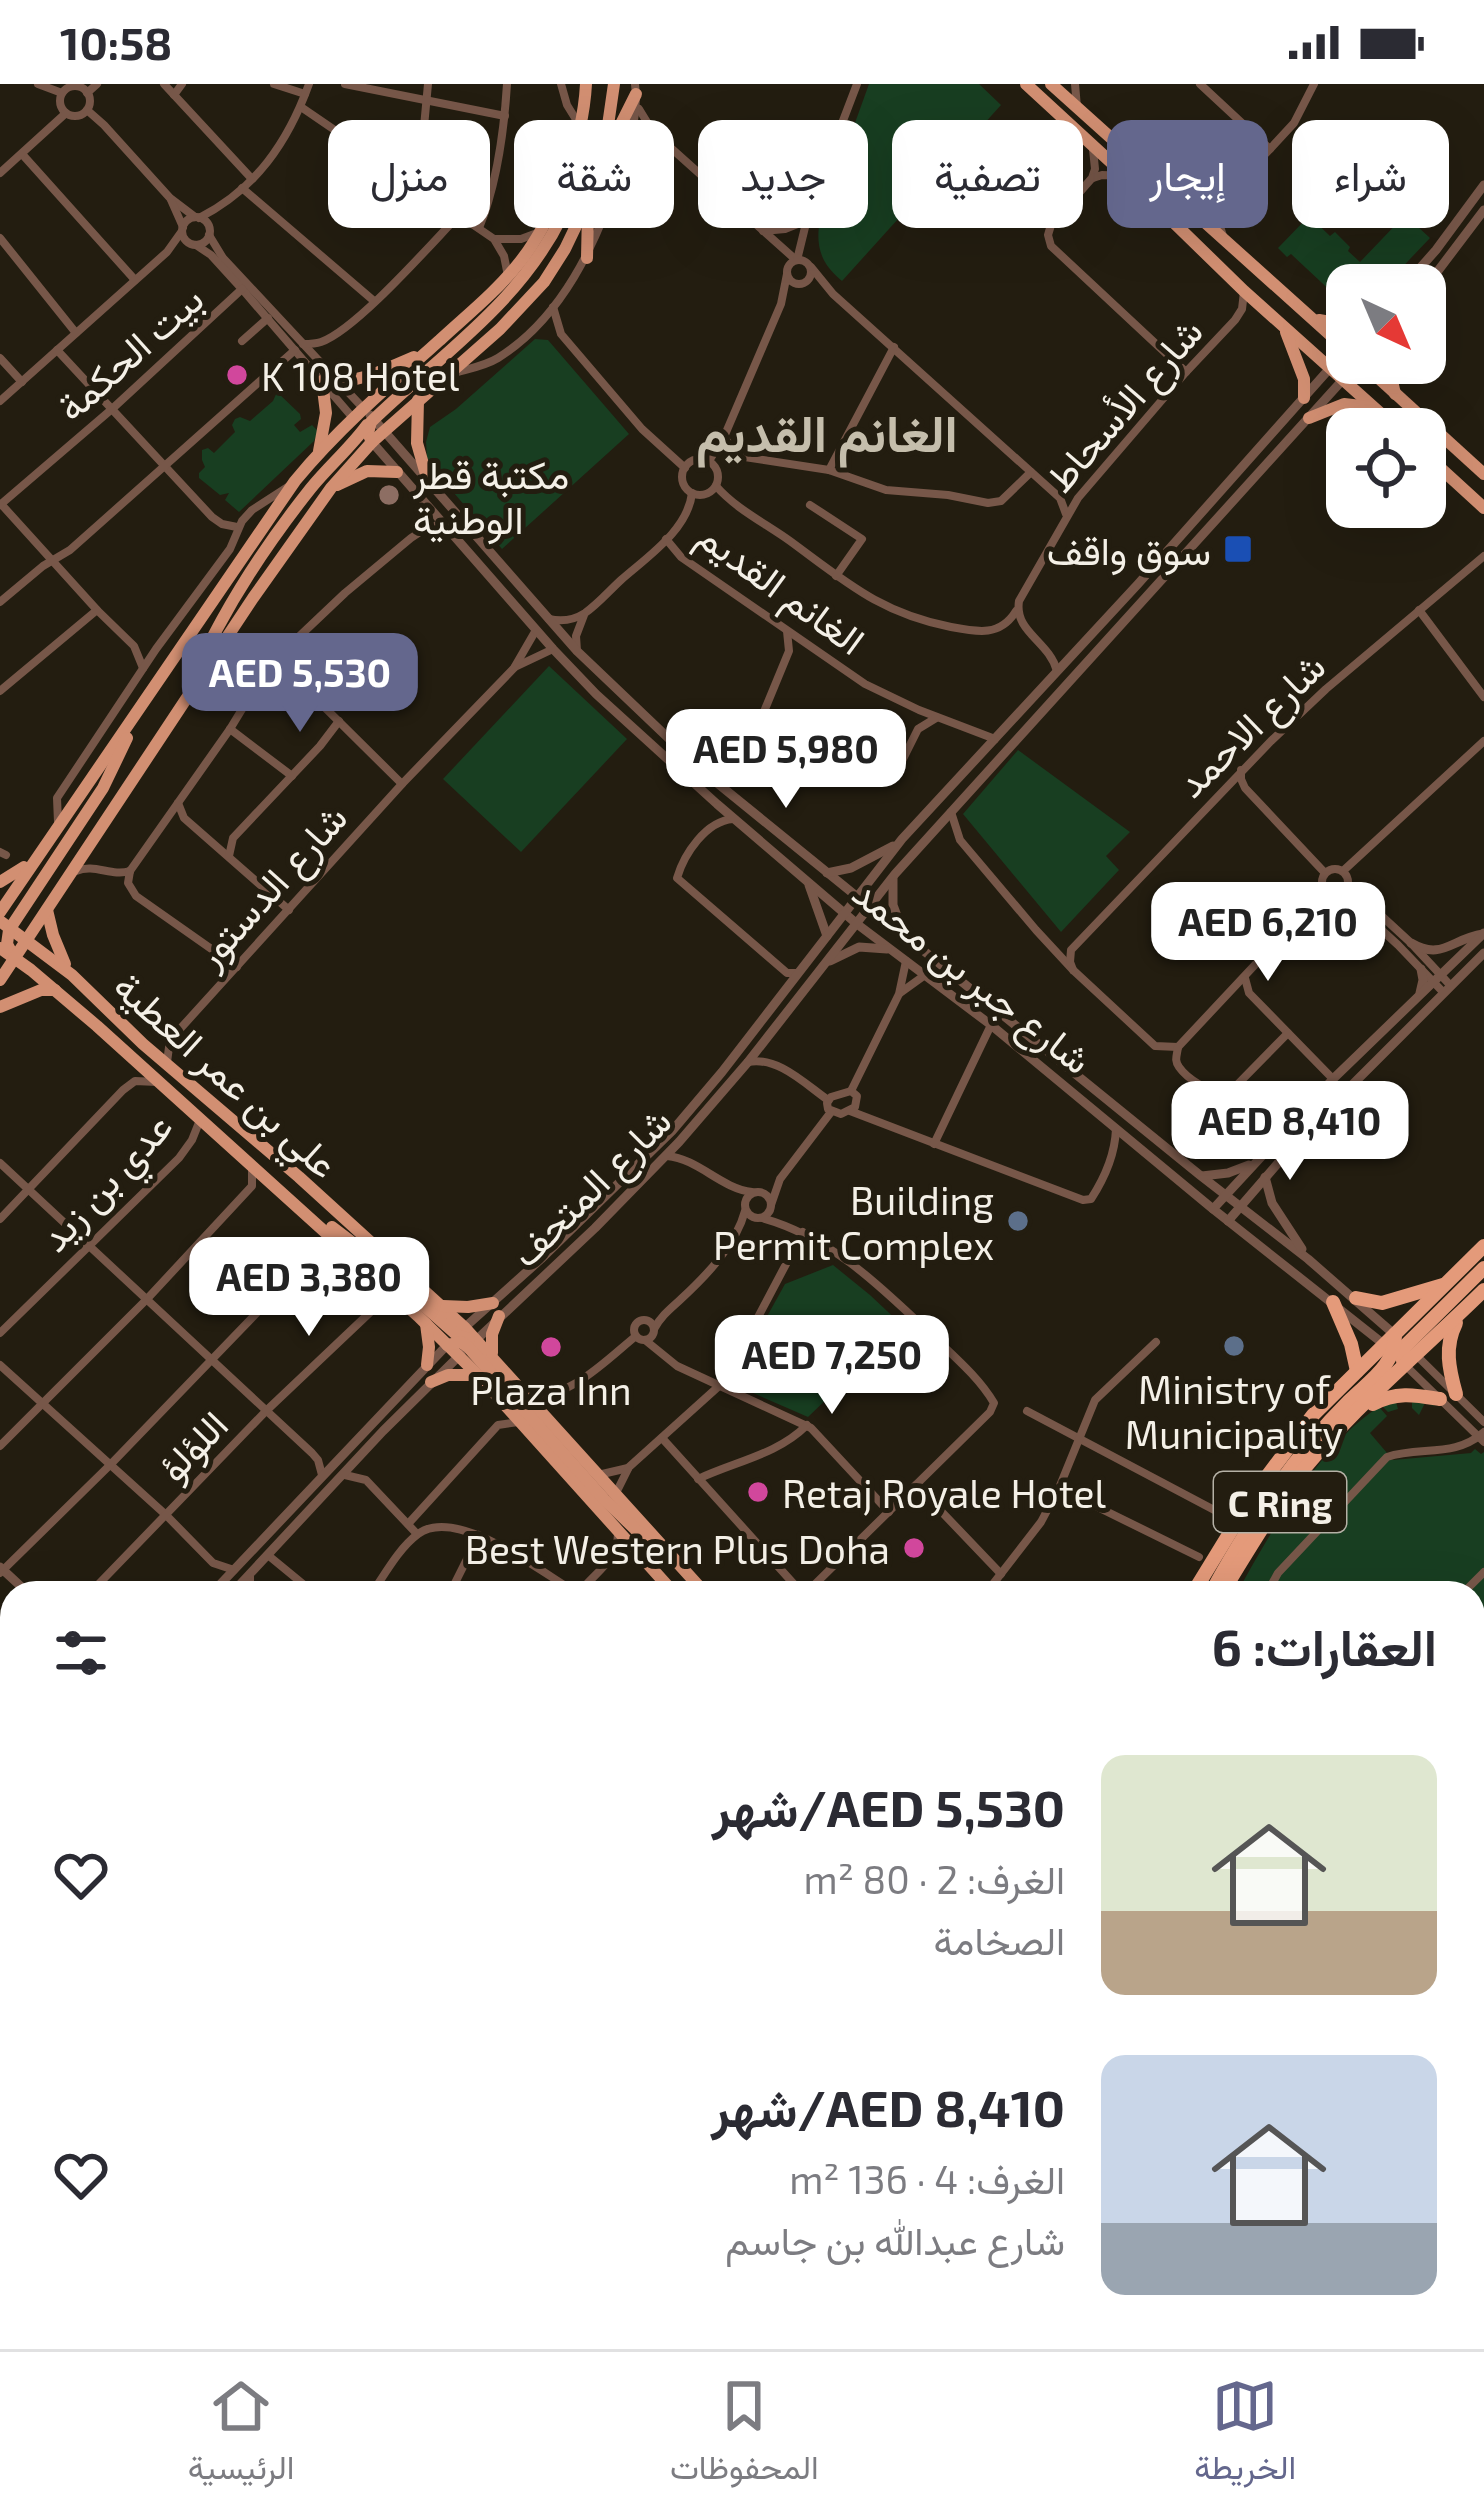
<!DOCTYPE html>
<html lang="ar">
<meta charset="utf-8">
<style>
:root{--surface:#fff;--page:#f2f2f3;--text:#2b2b33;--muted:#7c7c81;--line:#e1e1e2;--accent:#64678d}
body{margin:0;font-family:"Exo 2",Vazirmatn,sans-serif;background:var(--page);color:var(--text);direction:rtl;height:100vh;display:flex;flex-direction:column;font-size:45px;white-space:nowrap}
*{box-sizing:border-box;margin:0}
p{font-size:39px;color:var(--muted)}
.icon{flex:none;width:66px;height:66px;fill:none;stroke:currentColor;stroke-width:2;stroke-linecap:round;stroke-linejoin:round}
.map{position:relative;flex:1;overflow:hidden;direction:ltr}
.details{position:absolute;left:0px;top:1497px;width:1485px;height:768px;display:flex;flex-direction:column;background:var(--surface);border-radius:36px 36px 0 0;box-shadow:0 12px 48px #0002;direction:rtl}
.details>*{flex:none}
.top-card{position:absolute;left:36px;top:36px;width:1413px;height:108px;direction:rtl;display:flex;gap:24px}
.needle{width:78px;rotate:136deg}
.fabs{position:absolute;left:1326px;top:180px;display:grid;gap:24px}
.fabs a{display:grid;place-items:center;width:120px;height:120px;border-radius:24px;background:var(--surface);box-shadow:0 12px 48px #0002;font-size:60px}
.price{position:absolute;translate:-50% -102px;padding:0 27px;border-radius:24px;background:#fff;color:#222;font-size:39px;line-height:78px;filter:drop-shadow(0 3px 6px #0008)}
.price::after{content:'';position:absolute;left:50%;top:72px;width:36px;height:27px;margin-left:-18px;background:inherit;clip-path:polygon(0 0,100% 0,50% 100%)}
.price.active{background:var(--accent);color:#fff}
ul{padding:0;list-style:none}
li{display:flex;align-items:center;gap:36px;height:300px;padding:0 48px}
li span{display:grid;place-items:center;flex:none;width:336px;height:240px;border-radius:24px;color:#555}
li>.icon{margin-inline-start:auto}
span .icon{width:144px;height:144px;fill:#fffc;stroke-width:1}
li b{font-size:51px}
h2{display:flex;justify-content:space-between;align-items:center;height:144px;padding:0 48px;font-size:51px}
.chip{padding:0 42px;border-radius:24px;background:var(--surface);box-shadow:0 12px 48px #0002;font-size:42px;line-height:108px}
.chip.active{background:var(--accent);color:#fff}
.status{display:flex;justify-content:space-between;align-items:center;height:84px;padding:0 60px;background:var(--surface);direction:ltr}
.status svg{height:33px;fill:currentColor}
.tab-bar{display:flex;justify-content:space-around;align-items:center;height:168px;border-top:3px solid var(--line);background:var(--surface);font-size:33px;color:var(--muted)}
.tab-bar a{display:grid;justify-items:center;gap:6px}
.tab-bar .active{color:var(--accent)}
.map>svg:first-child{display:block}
.green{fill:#183e21}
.water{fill:#175763;stroke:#59858b;stroke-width:3}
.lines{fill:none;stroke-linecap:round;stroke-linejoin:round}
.minor{stroke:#775749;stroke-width:8}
.tertiary{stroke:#775749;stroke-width:9}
.primary{stroke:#d28f72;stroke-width:12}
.trunk{stroke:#e49a7a;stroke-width:14}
.hotel-dot{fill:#d1479c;stroke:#231d10;stroke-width:4.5}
.education-dot{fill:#8d6e63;stroke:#231d10;stroke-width:4.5}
.transit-dot{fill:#1a4fb4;stroke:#231d10;stroke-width:4.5}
.service-dot{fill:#5c6f8a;stroke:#231d10;stroke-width:4.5}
.labels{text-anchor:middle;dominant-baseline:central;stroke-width:10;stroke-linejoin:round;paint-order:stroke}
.shield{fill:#231d10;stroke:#b5b1a6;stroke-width:3}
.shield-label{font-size:36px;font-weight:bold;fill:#f4f0e7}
.street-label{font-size:39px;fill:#f4f0e7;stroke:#231d10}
.poi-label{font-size:39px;fill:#f4f0e7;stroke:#231d10;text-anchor:start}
.district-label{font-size:51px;font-weight:bold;fill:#c5beac;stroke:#231d10}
</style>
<div class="status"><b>10:58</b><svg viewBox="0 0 49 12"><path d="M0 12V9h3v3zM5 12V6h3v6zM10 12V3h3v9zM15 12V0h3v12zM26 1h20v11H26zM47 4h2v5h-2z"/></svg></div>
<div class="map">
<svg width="1484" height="2265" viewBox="0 0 1484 2265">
<rect width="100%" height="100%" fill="#231d10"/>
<g class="green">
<path d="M869,0h110l22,21 -159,176c-21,-17 -27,-35 -22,-61z"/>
<polygon points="1405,131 1430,154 1391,195 1382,186 1370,201 1347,201 1347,211 1342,206 1336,212 1291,170 1287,173 1278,164 1309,132 1330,152 1335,148 1350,163 1348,167 1360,178"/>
<polygon points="535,255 548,256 629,350 502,465 436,388 427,373 426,358 430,343 456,325"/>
<polygon points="277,308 300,330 301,335 294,341 300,348 312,341 318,347 314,357 239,428 225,416 229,409 220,411 199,394 199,389 205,383 202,376 202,366 208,364 214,369 235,348 232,341 235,335 240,333 250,337 273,317"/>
<polygon points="549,582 627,655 521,768 443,695"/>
<polygon points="1018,666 1130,748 1106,772 1119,786 1061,848 963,730"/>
<polygon points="833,1181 870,1211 903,1242 808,1333 730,1299 785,1200"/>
<path d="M1393,1315l30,1 13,7 -11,-4 -6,12 -7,-7v-7l-16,1 2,7 -10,3 -6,-6 -2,2 7,8 -17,17 23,27 78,-7 4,-4 6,5 3,-2v897h-235l4,-10 -3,-2h223v-744h-236c33,-61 92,-164 156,-194z"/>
<polygon points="800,2253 1208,2253 1204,2265 799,2265"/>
</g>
<polygon class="water" points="0,2137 12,2154 12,2253 720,2253 740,2265 0,2265"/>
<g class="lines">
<g class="minor">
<polyline points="38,0 62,9"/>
<polyline points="164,0 252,95"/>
<polyline points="274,0 305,10"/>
<polyline points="345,0 505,32"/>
<polyline points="561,0 567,21 580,42"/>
<polyline points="1075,0 1077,23"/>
<polyline points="1200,0 1270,65"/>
<circle cx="75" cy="17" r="15"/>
<polyline points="87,9 97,0"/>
<polyline points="174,11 182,0"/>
<polyline points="301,23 494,155 504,172 508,192"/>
<polyline points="639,25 650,43 662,56 796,176"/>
<polyline points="87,26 104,41 170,114 195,133"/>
<polyline points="629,65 642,59 660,56"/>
<polyline points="1093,65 1095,85 1092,94 1051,141 1048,151 1051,162 1186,288"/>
<polyline points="22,70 135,196"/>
<polyline points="0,89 66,29"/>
<polyline points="1093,94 1102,91 1126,92"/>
<polyline points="410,97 422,64 428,0"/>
<polyline points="242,104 374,217"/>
<polyline points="171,116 183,143"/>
<polyline points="1194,125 1223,113 1270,65 1294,39 1314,0"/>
<circle cx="196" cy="147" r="14"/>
<path d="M199,134c57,-29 89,-76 110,-134"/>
<path d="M479,144c18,-44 25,-96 28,-144"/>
<polyline points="763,147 785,145 805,137"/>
<polyline points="209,151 223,174 363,324"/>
<polyline points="1223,152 1218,136 1223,114"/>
<polyline points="0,154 76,249"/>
<polyline points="495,155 521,155 537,149"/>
<polyline points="196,161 211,171 242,205 353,334"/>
<circle cx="799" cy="188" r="12"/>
<polyline points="797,176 810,123 857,0"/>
<polyline points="811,183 833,210 1060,414 1066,430"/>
<polyline points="553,223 561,250 642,345 685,384"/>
<polyline points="242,257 268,234"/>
<path d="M303,260c6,0 12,0 18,-2 35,-12 110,-98 138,-127"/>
<polyline points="57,266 212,433 222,440 237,443"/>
<polyline points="0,274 22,298"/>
<path d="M454,289c14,-4 31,-7 44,-15 64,-40 98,-114 121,-183 10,-31 20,-58 16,-91"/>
<polyline points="0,317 167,168 182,147"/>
<polyline points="724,353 738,372 829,386 886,406 948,411 988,419 1001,417 1031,388"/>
<circle cx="700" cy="393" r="18"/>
<polyline points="709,377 724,353 781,220 787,190"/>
<polyline points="829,386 894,263"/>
<path d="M716,402c20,23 49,37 74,55 56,41 90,72 161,86 26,5 49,10 65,-16"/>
<polyline points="1,420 97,526 134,562 143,584"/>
<polyline points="0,421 112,325 242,205"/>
<polyline points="810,421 862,455 836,492"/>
<polyline points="666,455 681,473 865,600 919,626 995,655"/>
<polyline points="0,518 43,482 70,466 295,266"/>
<polyline points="1419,526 1484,613"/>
<path d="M549,535c13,3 25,1 36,-6 13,-9 24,-22 36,-33 26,-23 67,-50 71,-87"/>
<polyline points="787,547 789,567 763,630 770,643 776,648 883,697 896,689 918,645 936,634"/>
<polyline points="577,567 576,552 584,531"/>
<polyline points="269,581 295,594 402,700"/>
<polyline points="515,583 553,565"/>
<path d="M1057,587c-8,-30 -43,-39 -38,-70l59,-103 108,-126 49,-52 7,-11 2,-17"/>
<polyline points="0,607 97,526"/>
<polyline points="230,645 292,692"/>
<polyline points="1241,686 1241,695 1245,704 1325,789"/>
<polyline points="178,719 184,734 289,826"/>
<polyline points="951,728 960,756 1036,846 1073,886 1155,962 1178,963"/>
<path d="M733,735c-27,2 -49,35 -56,59l110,95h11"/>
<polyline points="58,738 57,714 156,565 230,465 242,437 252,426 289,402"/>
<polyline points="0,768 6,771"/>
<polyline points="229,772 233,754 320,662 339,637"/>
<circle cx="1335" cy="798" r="13"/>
<path d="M76,787c19,-8 35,6 54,0"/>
<polyline points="130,787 230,645 269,581 345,509 411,454 426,444 443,440"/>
<polyline points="130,787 128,799 136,812 237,883"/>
<polyline points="1343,787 1484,657"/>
<polyline points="1348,801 1411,859 1450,901"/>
<polyline points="1341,809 1398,861 1443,908"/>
<polyline points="1073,886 1070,878 1071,866 1271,657 1326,605 1484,472"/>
<polyline points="1245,894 1249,909 1333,995"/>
<polyline points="900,909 925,891"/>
<polyline points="1178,963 1325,806"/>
<path d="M1178,963c-1,9 -4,13 1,20 9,13 31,25 45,27l9,-5 55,-56"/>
<polyline points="167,978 170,956 402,700 514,584 536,546"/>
<path d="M748,978c30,-6 57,22 80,38"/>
<polyline points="851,1007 899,910 906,877"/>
<polygon points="851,1007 857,1012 855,1023 841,1030 828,1025 827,1019 831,1013"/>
<path d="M850,1027l233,89 8,-1c13,-20 24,-45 25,-70"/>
<polyline points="934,1060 991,941"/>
<path d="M667,1072c32,3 53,32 85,36"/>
<polyline points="0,1079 312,1369 318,1376 322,1391"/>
<circle cx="758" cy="1121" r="13"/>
<polyline points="771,1121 780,1095 831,1028"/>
<path d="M762,1134c72,20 122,72 175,122 20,19 43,39 57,63l-4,9 -184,181"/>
<polyline points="0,1135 123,1006 135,997 157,998"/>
<circle cx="644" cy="1246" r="10"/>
<path d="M654,1245c7,-13 16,-20 27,-30 25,-23 55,-54 64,-88"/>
<polyline points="0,1249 179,1074 192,1056 200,1036"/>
<polyline points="645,1256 677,1282 811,1344 889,1428"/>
<polyline points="1416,1271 1484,1338"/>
<polyline points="0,1281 166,1431 213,1479 234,1486"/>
<polyline points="1406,1282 1484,1358"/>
<path d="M529,1314c44,-2 75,-36 107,-62"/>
<polyline points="1027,1327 1218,1428"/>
<polyline points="662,1354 802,1509"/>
<polyline points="0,1362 147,1215 252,1102 252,1083"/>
<polyline points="345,1391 366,1396 417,1450"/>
<polyline points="598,1391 628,1384"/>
<path d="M698,1395c38,-18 79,-24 109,-54"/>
<polyline points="916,1401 1001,1490"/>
<polyline points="1059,1404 1199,1473"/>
<polyline points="616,1409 629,1383 719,1302 730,1286 803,1148"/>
<polyline points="408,1440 498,1341 518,1338"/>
<polyline points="269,1472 314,1509"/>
<polyline points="610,1477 624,1472 639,1471"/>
<polyline points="0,1489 111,1380 331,1152"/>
<polyline points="250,1491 250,1500 257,1509"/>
<polyline points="90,1509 266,1327 381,1218 387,1206"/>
<path d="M372,1509c13,-19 27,-45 46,-59 39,-29 124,39 159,59"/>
<polyline points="450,1509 479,1451"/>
<path d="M579,1509c16,-21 39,-32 39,-60"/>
<polyline points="986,1509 1041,1438 1059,1404 1095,1316 1156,1258"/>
<path d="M1267,1509l11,-20 109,-116c34,-11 68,1 97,-25"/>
<polyline points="1463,1509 1484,1488"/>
<polyline points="0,2042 12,2045"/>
<polyline points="1219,2265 1222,2253"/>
<polyline points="1233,2265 1236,2253"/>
</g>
<g class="tertiary">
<polyline points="1405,201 1436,166 1484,101"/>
<polyline points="1425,204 1484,126"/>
<polyline points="370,331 577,567 706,690 1201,1092 1308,1175 1395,1251"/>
<polyline points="371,357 553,565 596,610 717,720 857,840 991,941 1213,1125 1386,1262"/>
<polyline points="827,789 851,784 893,762"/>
<polyline points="893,795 893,821 903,848"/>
<polyline points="809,801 827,852"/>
<path d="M1411,859c31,18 40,-4 72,-9"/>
<polyline points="830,877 859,863 887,865"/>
<polyline points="1420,909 1423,896 1421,885"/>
<polyline points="1202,1092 1228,1089 1249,1081"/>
<polyline points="1265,1093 1272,1119 1302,1165"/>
<polyline points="1213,1125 1333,995 1484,849"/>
<polyline points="1228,1137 1304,1049 1484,869"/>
<polyline points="464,1244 541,1175 672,1047 722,988 902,755 1138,500 1347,265"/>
<polyline points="473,1259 595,1144 679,1058 748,978 895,790 1358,279"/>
<polyline points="0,1483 28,1509"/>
<polyline points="212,1509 448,1260"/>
<polyline points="232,1509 383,1347 461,1270"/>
</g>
<g class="primary">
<polyline points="1026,0 1127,93 1244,207 1398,345"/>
<polyline points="1051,0 1347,266"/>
<polyline points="608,66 636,10"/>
<polyline points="587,174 588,127"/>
<polyline points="1319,236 1347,241"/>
<polyline points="1286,248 1304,295 1304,314"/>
<polyline points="1362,279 1484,390"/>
<polyline points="1388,279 1395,310"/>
<polyline points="340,299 372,291 414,273"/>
<polyline points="418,316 417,359 429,401"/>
<polyline points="1309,334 1344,320 1370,323"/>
<path d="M372,358l-4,-9 3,-11c69,-67 148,-118 191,-206 13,-26 22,-53 19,-82"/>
<polyline points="319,367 326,329 322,297"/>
<polyline points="1425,370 1484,424"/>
<polyline points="337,401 367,387 397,388"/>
<path d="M190,601c30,-70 74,-138 121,-197 18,-22 40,-41 56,-63"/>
<polyline points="0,798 24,783"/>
<polyline points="47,826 53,851 65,880"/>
<path d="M0,828l295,-431c43,-52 94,-96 145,-141 27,-25 56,-48 79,-77 36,-45 64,-122 67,-179"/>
<polyline points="0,837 72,891 143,960 299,1093 465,1244 705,1509"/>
<polyline points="0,864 31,886 97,942 418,1232 478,1291 674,1509"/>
<polyline points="14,873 7,860 9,846 103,704 127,654"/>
<polyline points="0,896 253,514 331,404 372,358 500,245 544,198 565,165 588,117 606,55 614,0"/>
<polyline points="0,923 41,906 55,906"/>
<polyline points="332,1143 353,1159 457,1251 469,1255"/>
<polyline points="443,1222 468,1223 493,1219"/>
<polyline points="426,1240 429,1263 427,1281"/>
<polyline points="447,1261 461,1258 468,1263 604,1415 636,1446 654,1457"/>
<polyline points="492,1269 492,1250 499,1232"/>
<polyline points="431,1298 448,1291 477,1291"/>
</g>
<g class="trunk">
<polyline points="1356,1214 1382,1219 1443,1201"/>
<polyline points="1333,1218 1351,1260 1357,1287"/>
<path d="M1456,1239c-12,24 -7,46 0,71"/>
<polyline points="1403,1277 1403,1264 1484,1184"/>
<path d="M1373,1320c23,-13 43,-9 67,-5"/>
<polyline points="1193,1509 1253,1411 1313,1331 1484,1162"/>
<path d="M1211,1509c38,-70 81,-135 138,-192 20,-20 47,-36 46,-67"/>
<path d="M1222,1509c23,-37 45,-76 71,-110 55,-72 127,-130 191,-193"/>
<polyline points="0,2062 12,2065"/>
<polyline points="0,2090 12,2092"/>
</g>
</g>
<g class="hotel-dot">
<circle cx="237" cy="291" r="12"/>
<circle cx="551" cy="1263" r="12"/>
<circle cx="758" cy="1408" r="12"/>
<circle cx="914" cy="1464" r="12"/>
</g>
<circle class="education-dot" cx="389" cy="411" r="12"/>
<rect class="transit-dot" x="1223" y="450" width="30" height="30" rx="6"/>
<g class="service-dot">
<circle cx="1018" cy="1137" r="12"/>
<circle cx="1234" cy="1262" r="12"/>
</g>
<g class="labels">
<rect class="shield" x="1214" y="1388" width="132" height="60" rx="9"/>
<g class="shield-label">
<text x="1280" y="1418">C Ring</text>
</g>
<g class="street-label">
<text transform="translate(129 268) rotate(-42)">بيت الحكمة</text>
<text transform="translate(1123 320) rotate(-49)">شارع الأسحاط</text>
<text transform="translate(782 503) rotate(36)">الغانم القديم</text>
<text transform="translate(1250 640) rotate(-44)">شارع الاحمد</text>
<text transform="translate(270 801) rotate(-48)">شارع الدستور</text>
<text transform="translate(973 891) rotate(38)">شارع جبر بن محمد</text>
<text transform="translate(227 990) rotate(42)">علي بن عمر العطية</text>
<text transform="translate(105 1097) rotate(-47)">عدي بن زيد</text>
<text transform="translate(590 1102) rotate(-45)">شارع المتحف</text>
<text transform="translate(192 1361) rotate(-46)">اللؤلؤ</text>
</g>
<g class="poi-label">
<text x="261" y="291">K 108 Hotel</text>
<text x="413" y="389">مكتبة قطر<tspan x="413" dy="45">الوطنية</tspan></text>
<text x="1211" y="465" text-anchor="end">سوق واقف</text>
<text x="994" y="1115" text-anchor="end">Building<tspan x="994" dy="45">Permit Complex</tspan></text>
<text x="1234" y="1304" text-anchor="middle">Ministry of<tspan x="1234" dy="45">Municipality</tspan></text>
<text x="551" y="1305" text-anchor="middle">Plaza Inn</text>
<text x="782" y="1408">Retaj Royale Hotel</text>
<text x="890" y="1464" text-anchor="end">Best Western Plus Doha</text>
</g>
<g class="district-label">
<text x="827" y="347">الغانم القديم</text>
</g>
</g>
</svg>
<div class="fabs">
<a><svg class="needle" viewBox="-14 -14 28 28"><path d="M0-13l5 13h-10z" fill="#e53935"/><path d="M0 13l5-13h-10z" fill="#7c7c81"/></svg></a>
<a><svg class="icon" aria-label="locate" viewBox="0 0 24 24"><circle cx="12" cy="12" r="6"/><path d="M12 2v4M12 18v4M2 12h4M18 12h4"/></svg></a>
</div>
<b class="price active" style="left:300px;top:651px">AED 5,530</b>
<b class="price" style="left:786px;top:727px">AED 5,980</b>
<b class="price" style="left:1268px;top:900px">AED 6,210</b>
<b class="price" style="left:1290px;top:1099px">AED 8,410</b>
<b class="price" style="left:309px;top:1255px">AED 3,380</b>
<b class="price" style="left:832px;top:1333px">AED 7,250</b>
<div class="top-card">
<a class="chip">شراء</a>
<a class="chip active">إيجار</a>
<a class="chip">تصفية</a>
<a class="chip">جديد</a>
<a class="chip">شقة</a>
<a class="chip">منزل</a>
</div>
<section class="details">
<h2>العقارات: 6<svg class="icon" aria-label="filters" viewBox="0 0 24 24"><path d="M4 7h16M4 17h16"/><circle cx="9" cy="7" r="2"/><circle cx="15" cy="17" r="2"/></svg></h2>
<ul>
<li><span style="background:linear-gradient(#dfe7d0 65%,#b9a48a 0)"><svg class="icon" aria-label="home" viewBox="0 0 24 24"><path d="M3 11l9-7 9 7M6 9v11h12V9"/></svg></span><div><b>AED 5,530/شهر</b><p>الغرف: 2 · 80 m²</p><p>الصخامة</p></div><svg class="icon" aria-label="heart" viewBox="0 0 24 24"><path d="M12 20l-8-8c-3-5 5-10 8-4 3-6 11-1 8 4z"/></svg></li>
<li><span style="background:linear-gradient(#c9d6e8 70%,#9aa5b1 0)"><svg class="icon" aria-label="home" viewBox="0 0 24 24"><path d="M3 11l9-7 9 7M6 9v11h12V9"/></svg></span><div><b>AED 8,410/شهر</b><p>الغرف: 4 · 136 m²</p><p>شارع عبدالله بن جاسم</p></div><svg class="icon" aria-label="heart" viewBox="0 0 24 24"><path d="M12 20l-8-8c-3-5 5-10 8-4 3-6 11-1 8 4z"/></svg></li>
</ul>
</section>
</div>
<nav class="tab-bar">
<a class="active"><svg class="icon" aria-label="map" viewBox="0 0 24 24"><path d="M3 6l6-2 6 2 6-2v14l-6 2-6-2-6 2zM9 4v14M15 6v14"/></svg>الخريطة</a>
<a><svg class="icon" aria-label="saved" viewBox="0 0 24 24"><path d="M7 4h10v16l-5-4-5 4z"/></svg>المحفوظات</a>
<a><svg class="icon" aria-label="home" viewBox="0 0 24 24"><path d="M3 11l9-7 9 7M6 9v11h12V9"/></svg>الرئيسية</a>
</nav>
